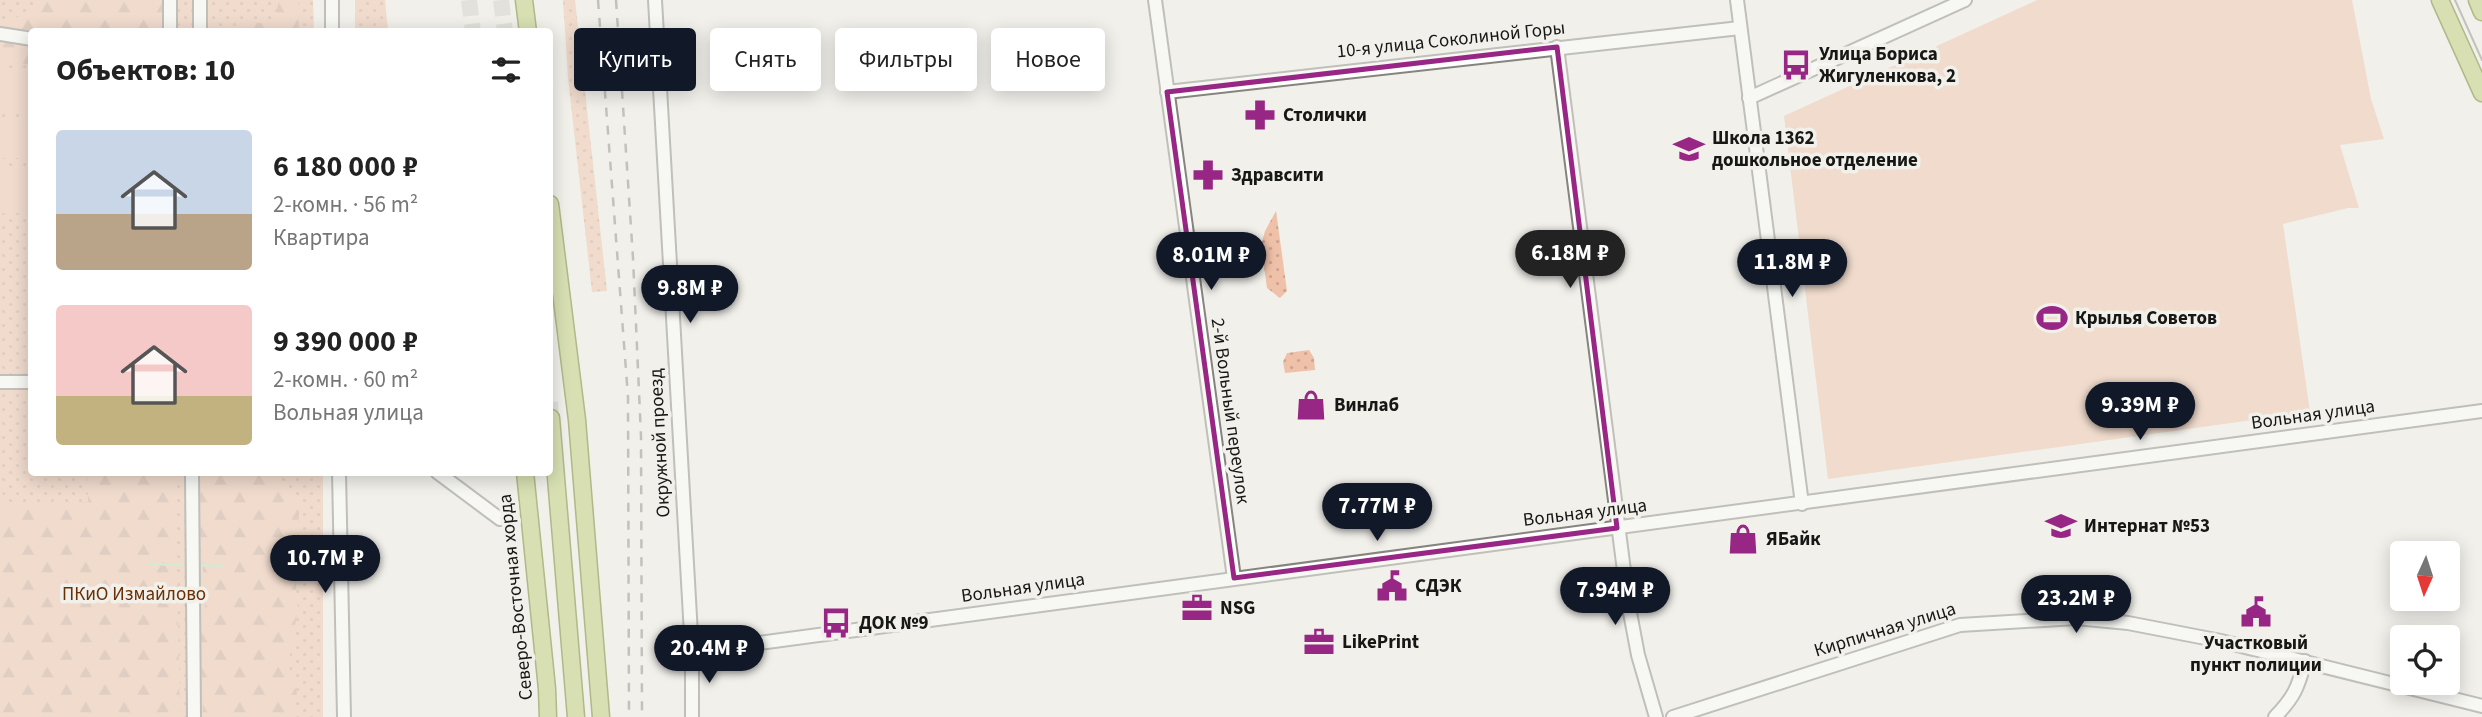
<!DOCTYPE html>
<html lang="ru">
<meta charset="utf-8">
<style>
:root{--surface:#fff;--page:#f6f6f6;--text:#222;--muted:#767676;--accent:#111827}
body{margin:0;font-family:"Source Sans 3",sans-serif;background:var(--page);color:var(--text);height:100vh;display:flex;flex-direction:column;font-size:26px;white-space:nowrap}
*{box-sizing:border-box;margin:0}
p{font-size:23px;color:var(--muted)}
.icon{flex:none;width:38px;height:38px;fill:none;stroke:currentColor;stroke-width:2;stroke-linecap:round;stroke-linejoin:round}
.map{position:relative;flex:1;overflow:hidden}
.panel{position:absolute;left:28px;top:28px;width:525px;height:448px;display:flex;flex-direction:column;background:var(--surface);border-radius:7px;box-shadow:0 4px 18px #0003}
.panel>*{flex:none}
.banner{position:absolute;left:574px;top:28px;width:665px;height:63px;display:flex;gap:14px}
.needle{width:46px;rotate:183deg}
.buttons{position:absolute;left:2390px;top:541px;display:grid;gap:14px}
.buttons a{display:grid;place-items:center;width:70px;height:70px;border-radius:7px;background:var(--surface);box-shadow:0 4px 18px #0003;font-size:35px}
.price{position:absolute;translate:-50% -60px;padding:0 16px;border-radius:24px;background:var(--accent);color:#fff;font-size:23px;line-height:46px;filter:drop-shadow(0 2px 4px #0008)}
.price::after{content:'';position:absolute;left:50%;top:42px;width:21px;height:16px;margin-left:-10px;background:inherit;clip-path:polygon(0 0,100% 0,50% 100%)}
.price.selected{background:#222;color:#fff}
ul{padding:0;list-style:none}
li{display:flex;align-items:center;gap:21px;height:175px;padding:0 28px}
li span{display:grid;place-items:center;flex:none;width:196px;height:140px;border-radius:7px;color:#555}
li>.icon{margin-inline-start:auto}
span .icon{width:84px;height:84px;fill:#fffc;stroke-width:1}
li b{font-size:30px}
h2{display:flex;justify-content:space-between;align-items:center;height:84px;padding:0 28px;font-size:30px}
.tag{padding:0 24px;border-radius:7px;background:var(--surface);box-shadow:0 4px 18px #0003;font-size:24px;line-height:63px}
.tag.selected{background:var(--accent);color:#fff}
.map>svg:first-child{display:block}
.green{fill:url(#green-dots)}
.forest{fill:url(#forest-firs)}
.pitch{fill:#efc1a9}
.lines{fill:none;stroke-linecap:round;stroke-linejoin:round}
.stream{stroke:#b6dfb6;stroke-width:2.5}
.major-tunnel{stroke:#d0cfcb;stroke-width:16;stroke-dasharray:16 8;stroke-linecap:butt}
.minor-casing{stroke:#85847f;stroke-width:16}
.major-casing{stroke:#627511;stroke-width:19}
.minor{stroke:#fff;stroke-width:12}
.major{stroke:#b9ca6f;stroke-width:16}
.tram{stroke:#8a8a86;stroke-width:2}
.rail{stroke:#8a8a86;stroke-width:2.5;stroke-dasharray:9 9;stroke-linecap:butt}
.marked{fill:none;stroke:#982684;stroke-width:5;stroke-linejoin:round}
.labels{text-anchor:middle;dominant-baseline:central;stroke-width:7;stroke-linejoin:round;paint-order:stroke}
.street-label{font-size:19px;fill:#171715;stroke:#f1f0eb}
.poi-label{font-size:19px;font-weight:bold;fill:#171715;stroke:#f1f0eb;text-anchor:start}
.park-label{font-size:19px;fill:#6c2f04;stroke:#f1f0eb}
</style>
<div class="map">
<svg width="2482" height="717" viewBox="0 0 2482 717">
<defs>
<pattern id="green-dots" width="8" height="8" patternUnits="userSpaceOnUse" patternTransform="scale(1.75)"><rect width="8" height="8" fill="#efc1a9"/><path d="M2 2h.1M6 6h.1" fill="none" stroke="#cca591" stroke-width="1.8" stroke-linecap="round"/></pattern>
<pattern id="forest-firs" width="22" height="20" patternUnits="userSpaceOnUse" patternTransform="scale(1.75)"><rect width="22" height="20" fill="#efc1a9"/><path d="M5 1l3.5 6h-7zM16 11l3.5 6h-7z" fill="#cca591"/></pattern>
</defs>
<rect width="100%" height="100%" fill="#f1f0eb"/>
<g class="green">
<polygon points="0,0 313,0 314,31 32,32 32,472 323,473 323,717 0,717"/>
<polygon points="355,0 385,0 388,31 355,31"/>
<polygon points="563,0 575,0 607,291 592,292 568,78"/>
<polygon points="1276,211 1287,291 1280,298 1267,288 1261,245 1265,231"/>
<polygon points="1309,350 1314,358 1315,370 1285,373 1283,362 1287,353"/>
</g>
<g class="forest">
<path d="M42,0h125l2,31 -137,1 -1,3 -31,-3 5,-14c14,-1 33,-1 37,-18z"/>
<polygon points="279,0 298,0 299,31 233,31 244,23 270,23 276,15"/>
<polygon points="0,38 31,45 31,65 21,63 0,68"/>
<polygon points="0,428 3,505 88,502 87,473 175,473 180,717 0,717"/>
<polygon points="197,473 278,473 282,488 300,500 295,576 298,608 289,661 290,671 297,692 295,717 203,717 201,637 206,595 200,544"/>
</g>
<g class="pitch">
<polygon points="2037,0 2352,0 2371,99 2384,139 2340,145 2359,208 2348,208 2283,224 2310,412 1828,479 1784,116"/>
<rect x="0" y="69" width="31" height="44"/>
<rect x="0" y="120" width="31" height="38"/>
<rect x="0" y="170" width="31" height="43"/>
</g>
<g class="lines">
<g class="stream">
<polyline points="148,564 186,565"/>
<polyline points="199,565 223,566"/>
</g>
<g class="major-tunnel">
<polyline points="469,0 473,32"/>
<polyline points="501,0 505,32"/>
<polyline points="550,402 551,418"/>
</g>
<g class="minor-casing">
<g id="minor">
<polyline points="655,0 692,652 692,717"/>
<polyline points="1155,0 1234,578"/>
<polyline points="1737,0 1802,504"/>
<polyline points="170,32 170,0"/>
<polyline points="200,32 200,0"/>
<polyline points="332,32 332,0"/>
<polyline points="0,34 32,39"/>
<polyline points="1557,47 1628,602 1638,655 1656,717"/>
<polyline points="1167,92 1740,28"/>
<polyline points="1749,98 1965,0"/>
<polyline points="0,382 32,382"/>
<polyline points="192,472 194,717"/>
<polyline points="339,472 344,717"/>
<polyline points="437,472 500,519"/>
<polyline points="692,652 2482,411"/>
<polyline points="1673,717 1960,625 2076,618 2128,623 2221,641 2482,706"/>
<path d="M2275,717c19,-20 23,-29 30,-56"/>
</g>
</g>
<g class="major-casing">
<g id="major">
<polyline points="524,0 528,32"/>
<polyline points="2440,0 2482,93"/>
<polyline points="2477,0 2482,12"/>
<polyline points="550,204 577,420 601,717"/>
<polyline points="551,418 576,717"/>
<polyline points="525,472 547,689 548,717"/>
</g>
</g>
<use href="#minor" class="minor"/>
<use href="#major" class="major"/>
<polyline class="tram" points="2455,0 2482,60"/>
<g class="rail">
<polyline points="598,0 628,397 629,717"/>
<polyline points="616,0 633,258 641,436 642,717"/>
</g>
</g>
<path d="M0 0H2482V717H0ZM1557,47l60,481 -383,50 -67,-486z" fill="#f1f0eb" fill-opacity=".55" fill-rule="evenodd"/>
<path class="marked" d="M1557,47l60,481 -383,50 -67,-486z"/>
<defs>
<g id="bus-bare" transform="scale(2.415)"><path d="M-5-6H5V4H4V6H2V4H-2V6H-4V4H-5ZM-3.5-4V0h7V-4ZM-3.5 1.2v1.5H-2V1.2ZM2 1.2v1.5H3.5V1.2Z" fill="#982684" stroke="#f1f0eb" stroke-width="2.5" paint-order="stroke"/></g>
<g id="pharmacy-bare" transform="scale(2.415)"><path d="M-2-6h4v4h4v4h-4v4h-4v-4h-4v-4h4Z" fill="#982684" stroke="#f1f0eb" stroke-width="2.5" paint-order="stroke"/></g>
<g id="school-bare" transform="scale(2.415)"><path d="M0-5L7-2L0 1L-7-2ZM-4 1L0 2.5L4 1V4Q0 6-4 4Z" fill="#982684" stroke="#f1f0eb" stroke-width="2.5" paint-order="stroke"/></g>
<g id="stadium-bare" transform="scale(2.415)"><path d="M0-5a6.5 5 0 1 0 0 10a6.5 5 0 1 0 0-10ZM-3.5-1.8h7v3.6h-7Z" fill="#982684" stroke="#f1f0eb" stroke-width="2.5" paint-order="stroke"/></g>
<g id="shop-bare" transform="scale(2.415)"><path d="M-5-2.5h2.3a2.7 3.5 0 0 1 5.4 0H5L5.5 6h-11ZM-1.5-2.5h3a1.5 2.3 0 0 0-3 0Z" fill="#982684" stroke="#f1f0eb" stroke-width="2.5" paint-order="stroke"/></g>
<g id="civic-bare" transform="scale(2.415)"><path d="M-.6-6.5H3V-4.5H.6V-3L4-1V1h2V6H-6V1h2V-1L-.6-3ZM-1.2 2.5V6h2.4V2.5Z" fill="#982684" stroke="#f1f0eb" stroke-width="2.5" paint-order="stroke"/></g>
<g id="office-bare" transform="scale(2.415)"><path d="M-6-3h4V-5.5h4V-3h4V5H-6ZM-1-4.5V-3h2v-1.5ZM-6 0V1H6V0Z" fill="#982684" stroke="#f1f0eb" stroke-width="2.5" paint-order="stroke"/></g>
</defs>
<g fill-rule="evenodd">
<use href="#bus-bare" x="1796" y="65"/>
<use href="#pharmacy-bare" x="1260" y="115"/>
<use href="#school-bare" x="1689" y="149"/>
<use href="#pharmacy-bare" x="1208" y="175"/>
<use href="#stadium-bare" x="2052" y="318"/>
<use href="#shop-bare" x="1311" y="405"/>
<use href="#school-bare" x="2061" y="526"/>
<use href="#shop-bare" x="1743" y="539"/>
<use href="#civic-bare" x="1392" y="586"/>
<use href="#office-bare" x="1197" y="608"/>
<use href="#civic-bare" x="2256" y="612"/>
<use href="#bus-bare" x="836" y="623"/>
<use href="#office-bare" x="1319" y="642"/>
</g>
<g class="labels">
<g class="street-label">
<text transform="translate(1451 40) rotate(-6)">10-я улица Соколиной Горы</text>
<text transform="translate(1230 411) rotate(82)">2-й Вольный переулок</text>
<text transform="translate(2313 415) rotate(-8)">Вольная улица</text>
<text transform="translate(660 443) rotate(-93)">Окружной проезд</text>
<text transform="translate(1585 513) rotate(-7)">Вольная улица</text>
<text transform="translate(1023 588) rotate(-8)">Вольная улица</text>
<text transform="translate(516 597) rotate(-96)">Северо-Восточная хорда</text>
<text transform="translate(1885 630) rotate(-17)">Кирпичная улица</text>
</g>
<g class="poi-label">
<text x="1819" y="54">Улица Бориса<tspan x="1819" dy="22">Жигуленкова, 2</tspan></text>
<text x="1283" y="115">Столички</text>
<text x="1712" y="138">Школа 1362<tspan x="1712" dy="22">дошкольное отделение</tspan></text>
<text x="1231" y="175">Здравсити</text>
<text x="2075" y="318">Крылья Советов</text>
<text x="1334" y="405">Винлаб</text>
<text x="2084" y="526">Интернат №53</text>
<text x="1766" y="539">ЯБайк</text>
<text x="1415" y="586">СДЭК</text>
<text x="1220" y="608">NSG</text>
<text x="859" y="623">ДОК №9</text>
<text x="1342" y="642">LikePrint</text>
<text x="2256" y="643" text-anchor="middle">Участковый<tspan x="2256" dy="22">пункт полиции</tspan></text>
</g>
<g class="park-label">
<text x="134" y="594">ПКиО Измайлово</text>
</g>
</g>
</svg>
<div class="buttons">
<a><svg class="needle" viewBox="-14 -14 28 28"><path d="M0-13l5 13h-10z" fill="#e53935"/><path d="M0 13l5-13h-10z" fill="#767676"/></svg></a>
<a><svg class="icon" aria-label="locate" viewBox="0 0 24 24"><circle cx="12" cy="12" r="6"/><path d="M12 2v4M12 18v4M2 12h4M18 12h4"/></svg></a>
</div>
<b class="price selected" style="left:1570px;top:290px">6.18M ₽</b>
<b class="price" style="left:1211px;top:292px">8.01M ₽</b>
<b class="price" style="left:1792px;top:299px">11.8M ₽</b>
<b class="price" style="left:690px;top:325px">9.8M ₽</b>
<b class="price" style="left:2140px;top:442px">9.39M ₽</b>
<b class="price" style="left:1377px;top:543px">7.77M ₽</b>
<b class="price" style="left:325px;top:595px">10.7M ₽</b>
<b class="price" style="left:1615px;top:627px">7.94M ₽</b>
<b class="price" style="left:2076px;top:635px">23.2M ₽</b>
<b class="price" style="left:709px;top:685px">20.4M ₽</b>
<div class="banner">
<a class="tag selected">Купить</a>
<a class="tag">Снять</a>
<a class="tag">Фильтры</a>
<a class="tag">Новое</a>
</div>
<section class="panel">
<h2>Объектов: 10<svg class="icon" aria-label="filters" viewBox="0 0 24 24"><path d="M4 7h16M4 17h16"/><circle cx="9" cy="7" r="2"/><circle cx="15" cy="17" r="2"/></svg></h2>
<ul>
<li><span style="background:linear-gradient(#c9d6e8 60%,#b9a48a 0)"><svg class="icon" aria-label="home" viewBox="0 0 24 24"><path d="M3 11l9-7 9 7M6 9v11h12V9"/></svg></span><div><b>6 180 000 ₽</b><p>2-комн. · 56 m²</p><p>Квартира</p></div></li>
<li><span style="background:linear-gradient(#f6c9c9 65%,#c2b280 0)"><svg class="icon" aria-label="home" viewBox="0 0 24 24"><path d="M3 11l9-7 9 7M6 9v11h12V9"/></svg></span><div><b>9 390 000 ₽</b><p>2-комн. · 60 m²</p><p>Вольная улица</p></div></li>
</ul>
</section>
</div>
